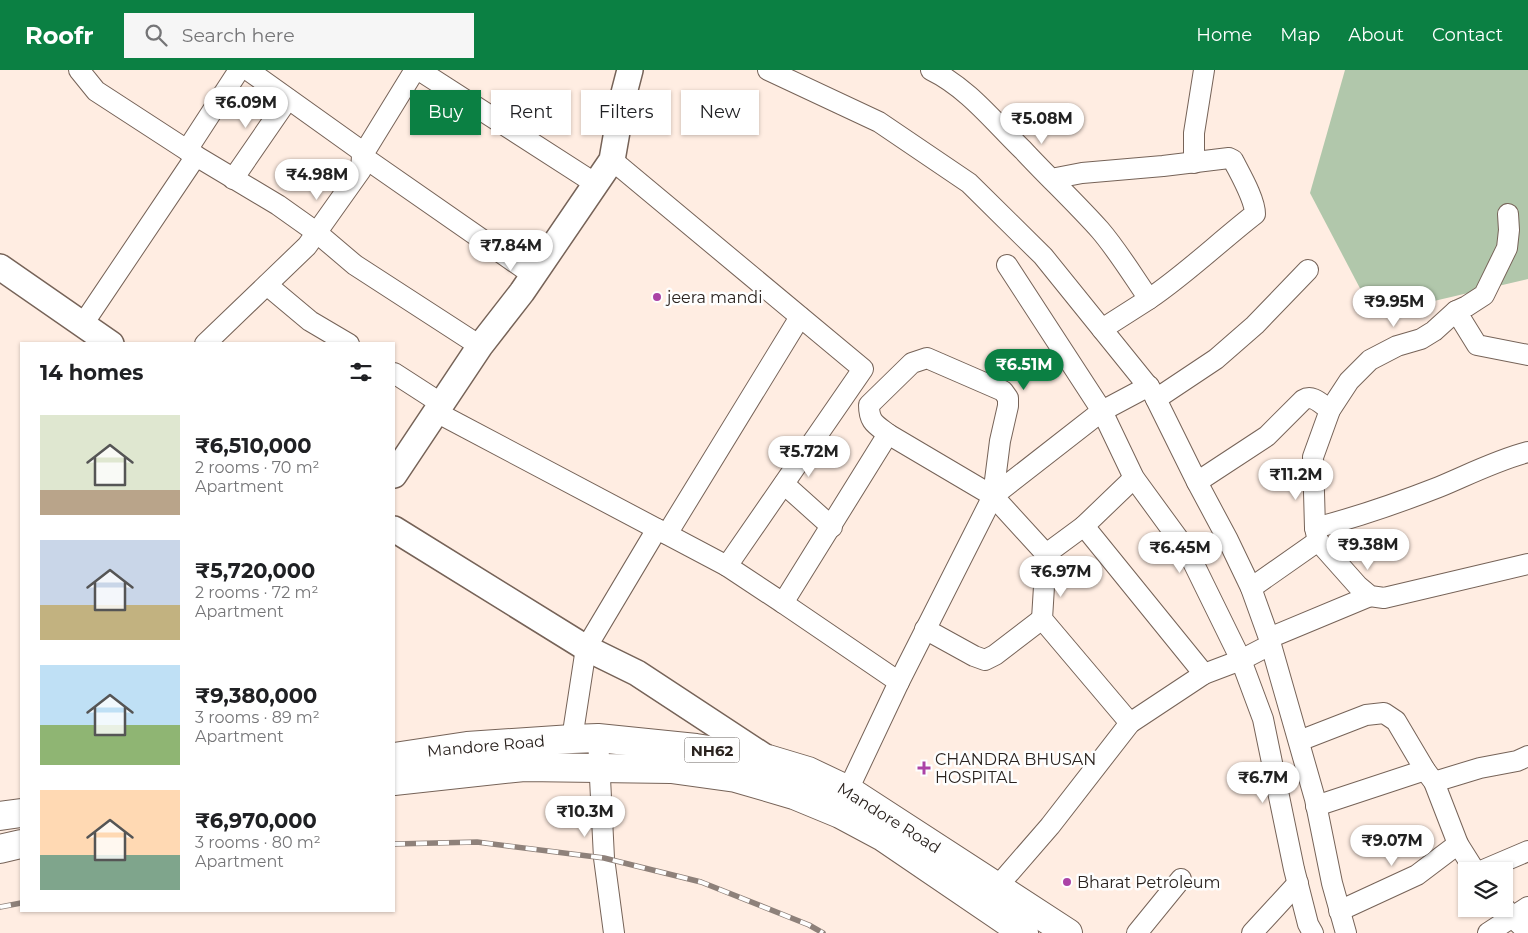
<!DOCTYPE html>
<meta charset="utf-8">
<style>
:root{--surface:#fff;--page:#f6f6f6;--text:#202124;--muted:#757577;--accent:#0b8043}
body{margin:0;font-family:Montserrat,sans-serif;background:var(--page);color:var(--text);height:100vh;display:flex;flex-direction:column;font-size:19px;white-space:nowrap}
*{box-sizing:border-box;margin:0}
p{font-size:16px;color:var(--muted)}
.icon{flex:none;width:28px;height:28px;fill:none;stroke:currentColor;stroke-width:2;stroke-linecap:round;stroke-linejoin:round}
.map{position:relative;flex:1;overflow:hidden}
.details{position:absolute;left:20px;top:272px;width:375px;height:570px;display:flex;flex-direction:column;background:var(--surface);border-radius:0px;box-shadow:0 1px 4px #0004}
.details>*{flex:none}
.top-card{position:absolute;left:410px;top:20px;width:475px;height:45px;display:flex;gap:10px}
.fabs{position:absolute;left:1458px;top:792px;display:grid;gap:10px}
.fabs a{display:grid;place-items:center;width:55px;height:55px;border-radius:0px;background:var(--surface);box-shadow:0 1px 4px #0004;font-size:25px}
.price{position:absolute;translate:-50% -42px;padding:0 11px;border-radius:18px;background:#fff;color:#222;font-size:16px;line-height:32px;filter:drop-shadow(0 1px 2px #0008)}
.price::after{content:'';position:absolute;left:50%;top:30px;width:15px;height:11px;margin-left:-8px;background:inherit;clip-path:polygon(0 0,100% 0,50% 100%)}
.price.active{background:var(--accent);color:#fff}
ul{padding:0;list-style:none}
li{display:flex;align-items:center;gap:15px;height:125px;padding:0 20px}
li span{display:grid;place-items:center;flex:none;width:140px;height:100px;border-radius:0px;color:#555}
li>.icon{margin-inline-start:auto}
span .icon{width:60px;height:60px;fill:#fffc;stroke-width:1}
li b{font-size:21px}
h2{display:flex;justify-content:space-between;align-items:center;height:60px;padding:0 20px;font-size:21px}
.pill{padding:0 18px;border-radius:0px;background:var(--surface);box-shadow:0 1px 4px #0004;font-size:18px;line-height:45px}
.pill.active{background:var(--accent);color:#fff}
header{display:flex;align-items:center;gap:30px;box-sizing:border-box;height:70px;padding:0 25px;background:var(--accent);color:#fff}
header strong{font-size:24px}
nav{display:flex;gap:28px;margin-inline-start:auto;font-size:18px}
.search{width:350px;height:45px;background:var(--page);display:flex;align-items:center;gap:12px;box-sizing:border-box;padding:0 18px;border-radius:0px;color:var(--muted);font-size:19px}
.map>svg:first-child{display:block}
.green{fill:#b1c7ab}
.lines{fill:none;stroke-linecap:round;stroke-linejoin:round}
.minor-casing{stroke:#766358;stroke-width:22}
.tertiary-casing{stroke:#766358;stroke-width:28}
.trunk-casing{stroke:#766358;stroke-width:30}
.minor{stroke:#fff;stroke-width:20}
.tertiary{stroke:#fff;stroke-width:25}
.trunk{stroke:#fff;stroke-width:28}
.rail-casing{stroke:#8e817a;stroke-width:5.5}
.rail{stroke:#fefefe;stroke-width:4;stroke-dasharray:11;stroke-linecap:butt}
.poi-dot{fill:#ab43a6;stroke:#fefefe;stroke-width:2}
.labels{text-anchor:middle;dominant-baseline:central;stroke-width:5;stroke-linejoin:round;paint-order:stroke}
.shield{fill:#fefefe;stroke:#6a6461;stroke-width:1}
.shield-label{font-size:15px;font-weight:bold;fill:#2a221e}
.poi-label{font-size:16px;fill:#2a221e;stroke:#fefefe;text-anchor:start}
.street-label{font-size:16px;fill:#2a221e;stroke:#fefefe}
</style>
<header>
<strong>Roofr</strong>
<div class="search"><svg class="icon" aria-label="search" viewBox="0 0 24 24"><circle cx="10" cy="10" r="6"/><path d="M15 15l6 6"/></svg>Search here</div>
<nav><a>Home</a><a>Map</a><a>About</a><a>Contact</a></nav>
</header>
<div class="map">
<svg width="1528" height="863" viewBox="0 0 1528 863">
<rect width="100%" height="100%" fill="#ffede2"/>
<polygon class="green" points="1345,0 1528,0 1528,209 1374,245 1310,123"/>
<g class="lines">
<g class="minor-casing">
<g id="minor">
<polyline points="79,0 96,21 196,86 278,135 316,162 355,195 480,276"/>
<path d="M768,0l111,52 90,61 74,73 109,135 45,91 70,-46 36,-36c10,-6 18,4 27,10"/>
<path d="M931,0c37,18 63,52 92,80 25,27 52,52 77,80 18,21 33,46 49,69 37,-25 70,-57 106,-85 0,-15 -15,-40 -22,-54l-4,-2 -66,8 -81,7 -31,6"/>
<polyline points="187,80 239,0"/>
<polyline points="1194,93 1194,63 1204,0"/>
<polyline points="233,109 288,29"/>
<polyline points="1007,195 1102,341 1149,316"/>
<polyline points="533,205 362,86 413,3 417,1 422,2 596,114"/>
<polyline points="267,215 310,251 349,274"/>
<polyline points="1456,241 1477,275 1528,285"/>
<polyline points="83,254 196,86"/>
<polyline points="1102,259 1149,229"/>
<polyline points="205,274 307,176 361,100 362,86 360,80 248,0"/>
<polyline points="394,303 442,334"/>
<polyline points="1156,329 1216,289 1255,255 1308,200"/>
<polyline points="436,342 727,496 863,299 612,90"/>
<path d="M888,364c-13,-10 -19,-12 -19,-29l43,-42 15,-5 76,33 5,7v8l-8,35 -7,55 109,-85 32,67 54,74 53,108 22,59 31,150 14,55 5,9"/>
<polyline points="1197,412 1228,470 1251,518 1269,568 1315,729 1332,813 1346,863"/>
<polyline points="784,414 832,457"/>
<polyline points="1084,456 1204,604"/>
<path d="M1315,458c43,-11 83,-25 124,-41 29,-12 58,-27 89,-35"/>
<polyline points="667,464 800,247"/>
<polyline points="1318,471 1315,458 1313,387 1330,340 1349,311 1370,290 1397,276 1421,269 1434,261 1456,241 1467,236 1484,225 1507,178 1509,160 1508,144"/>
<polyline points="727,496 783,533 888,364 993,426 1046,484"/>
<polyline points="1251,518 1318,471 1358,516 1370,526 1384,528 1528,494"/>
<polyline points="783,533 899,612"/>
<polyline points="925,559 974,586 985,590 995,585 1042,549"/>
<polyline points="1269,568 1370,526"/>
<polyline points="1130,653 1042,549 1046,484 1084,456 1134,408"/>
<polyline points="598,668 604,788 614,863"/>
<polyline points="572,669 586,578 657,459"/>
<polyline points="1299,671 1366,645 1384,643 1396,651 1425,700 1434,712 1458,774 1475,801"/>
<polyline points="1434,712 1480,698 1517,691 1528,686"/>
<polyline points="848,720 899,612 993,426"/>
<polyline points="1316,736 1425,700"/>
<polyline points="1481,801 1528,781"/>
<polyline points="997,817 1050,756 1130,653 1204,604 1241,590 1270,575"/>
<polyline points="1504,837 1512,847 1528,862"/>
<polyline points="1339,841 1417,805 1458,774"/>
<polyline points="1137,863 1181,809"/>
<polyline points="1252,863 1298,813"/>
<polyline points="1488,863 1528,837"/>
</g>
</g>
<g class="tertiary-casing">
<g id="tertiary">
<polyline points="0,197 111,274"/>
<polyline points="394,405 480,276 522,222 612,90 623,27 630,0"/>
<polyline points="394,459 586,578 637,603 768,689"/>
</g>
</g>
<g class="trunk-casing">
<g id="trunk">
<polyline points="394,687 467,676 572,669 598,668 696,678 768,689 808,701 848,720 1068,863"/>
<polyline points="394,711 524,697 671,699 736,708 794,725 840,744 883,767 1024,863"/>
<polyline points="0,746 21,743"/>
<polyline points="0,779 21,774"/>
</g>
</g>
<use href="#minor" class="minor"/>
<use href="#tertiary" class="tertiary"/>
<use href="#trunk" class="trunk"/>
<g class="rail-casing">
<g id="rail">
<polyline points="394,774 477,772 604,788 701,812 809,855 823,863"/>
<polyline points="0,837 21,833"/>
</g>
</g>
<use href="#rail" class="rail"/>
</g>
<g class="poi-dot">
<circle cx="657" cy="227" r="5"/>
<path d="M921.5 690.5h5v5h5v5h-5v5h-5v-5h-5v-5h5z"/>
<circle cx="1067" cy="812" r="5"/>
</g>
<g class="labels">
<rect class="shield" x="684.5" y="667.5" width="55" height="25" rx="4"/>
<g class="shield-label">
<text x="712" y="680">NH62</text>
</g>
<g class="poi-label">
<text x="667" y="227">jeera mandi</text>
<text x="935" y="689">CHANDRA BHUSAN<tspan x="935" dy="18">HOSPITAL</tspan></text>
<text x="1077" y="812">Bharat Petroleum</text>
</g>
<g class="street-label">
<text transform="translate(486 676) rotate(-5)">Mandore Road</text>
<text transform="translate(889 748) rotate(32)">Mandore Road</text>
</g>
</g>
</svg>
<div class="fabs">
<a><svg class="icon" aria-label="layers" viewBox="0 0 24 24"><path d="M12 4l9 5-9 5-9-5zM3 14l9 5 9-5"/></svg></a>
</div>
<b class="price" style="left:246px;top:59px">₹6.09M</b>
<b class="price" style="left:1042px;top:75px">₹5.08M</b>
<b class="price" style="left:317px;top:131px">₹4.98M</b>
<b class="price" style="left:511px;top:202px">₹7.84M</b>
<b class="price" style="left:1394px;top:258px">₹9.95M</b>
<b class="price active" style="left:1024px;top:321px">₹6.51M</b>
<b class="price" style="left:809px;top:408px">₹5.72M</b>
<b class="price" style="left:1296px;top:431px">₹11.2M</b>
<b class="price" style="left:1368px;top:501px">₹9.38M</b>
<b class="price" style="left:1180px;top:504px">₹6.45M</b>
<b class="price" style="left:1061px;top:528px">₹6.97M</b>
<b class="price" style="left:1263px;top:734px">₹6.7M</b>
<b class="price" style="left:585px;top:768px">₹10.3M</b>
<b class="price" style="left:1392px;top:797px">₹9.07M</b>
<div class="top-card">
<a class="pill active">Buy</a>
<a class="pill">Rent</a>
<a class="pill">Filters</a>
<a class="pill">New</a>
</div>
<section class="details">
<h2>14 homes<svg class="icon" aria-label="filters" viewBox="0 0 24 24"><path d="M4 7h16M4 17h16"/><circle cx="9" cy="7" r="2"/><circle cx="15" cy="17" r="2"/></svg></h2>
<ul>
<li><span style="background:linear-gradient(#dfe7d0 75%,#b9a48a 0)"><svg class="icon" aria-label="home" viewBox="0 0 24 24"><path d="M3 11l9-7 9 7M6 9v11h12V9"/></svg></span><div><b>₹6,510,000</b><p>2 rooms · 70 m²</p><p>Apartment</p></div></li>
<li><span style="background:linear-gradient(#c9d6e8 65%,#c2b280 0)"><svg class="icon" aria-label="home" viewBox="0 0 24 24"><path d="M3 11l9-7 9 7M6 9v11h12V9"/></svg></span><div><b>₹5,720,000</b><p>2 rooms · 72 m²</p><p>Apartment</p></div></li>
<li><span style="background:linear-gradient(#bfe0f5 60%,#8fb573 0)"><svg class="icon" aria-label="home" viewBox="0 0 24 24"><path d="M3 11l9-7 9 7M6 9v11h12V9"/></svg></span><div><b>₹9,380,000</b><p>3 rooms · 89 m²</p><p>Apartment</p></div></li>
<li><span style="background:linear-gradient(#ffd9b3 65%,#7fa58c 0)"><svg class="icon" aria-label="home" viewBox="0 0 24 24"><path d="M3 11l9-7 9 7M6 9v11h12V9"/></svg></span><div><b>₹6,970,000</b><p>3 rooms · 80 m²</p><p>Apartment</p></div></li>
</ul>
</section>
</div>
